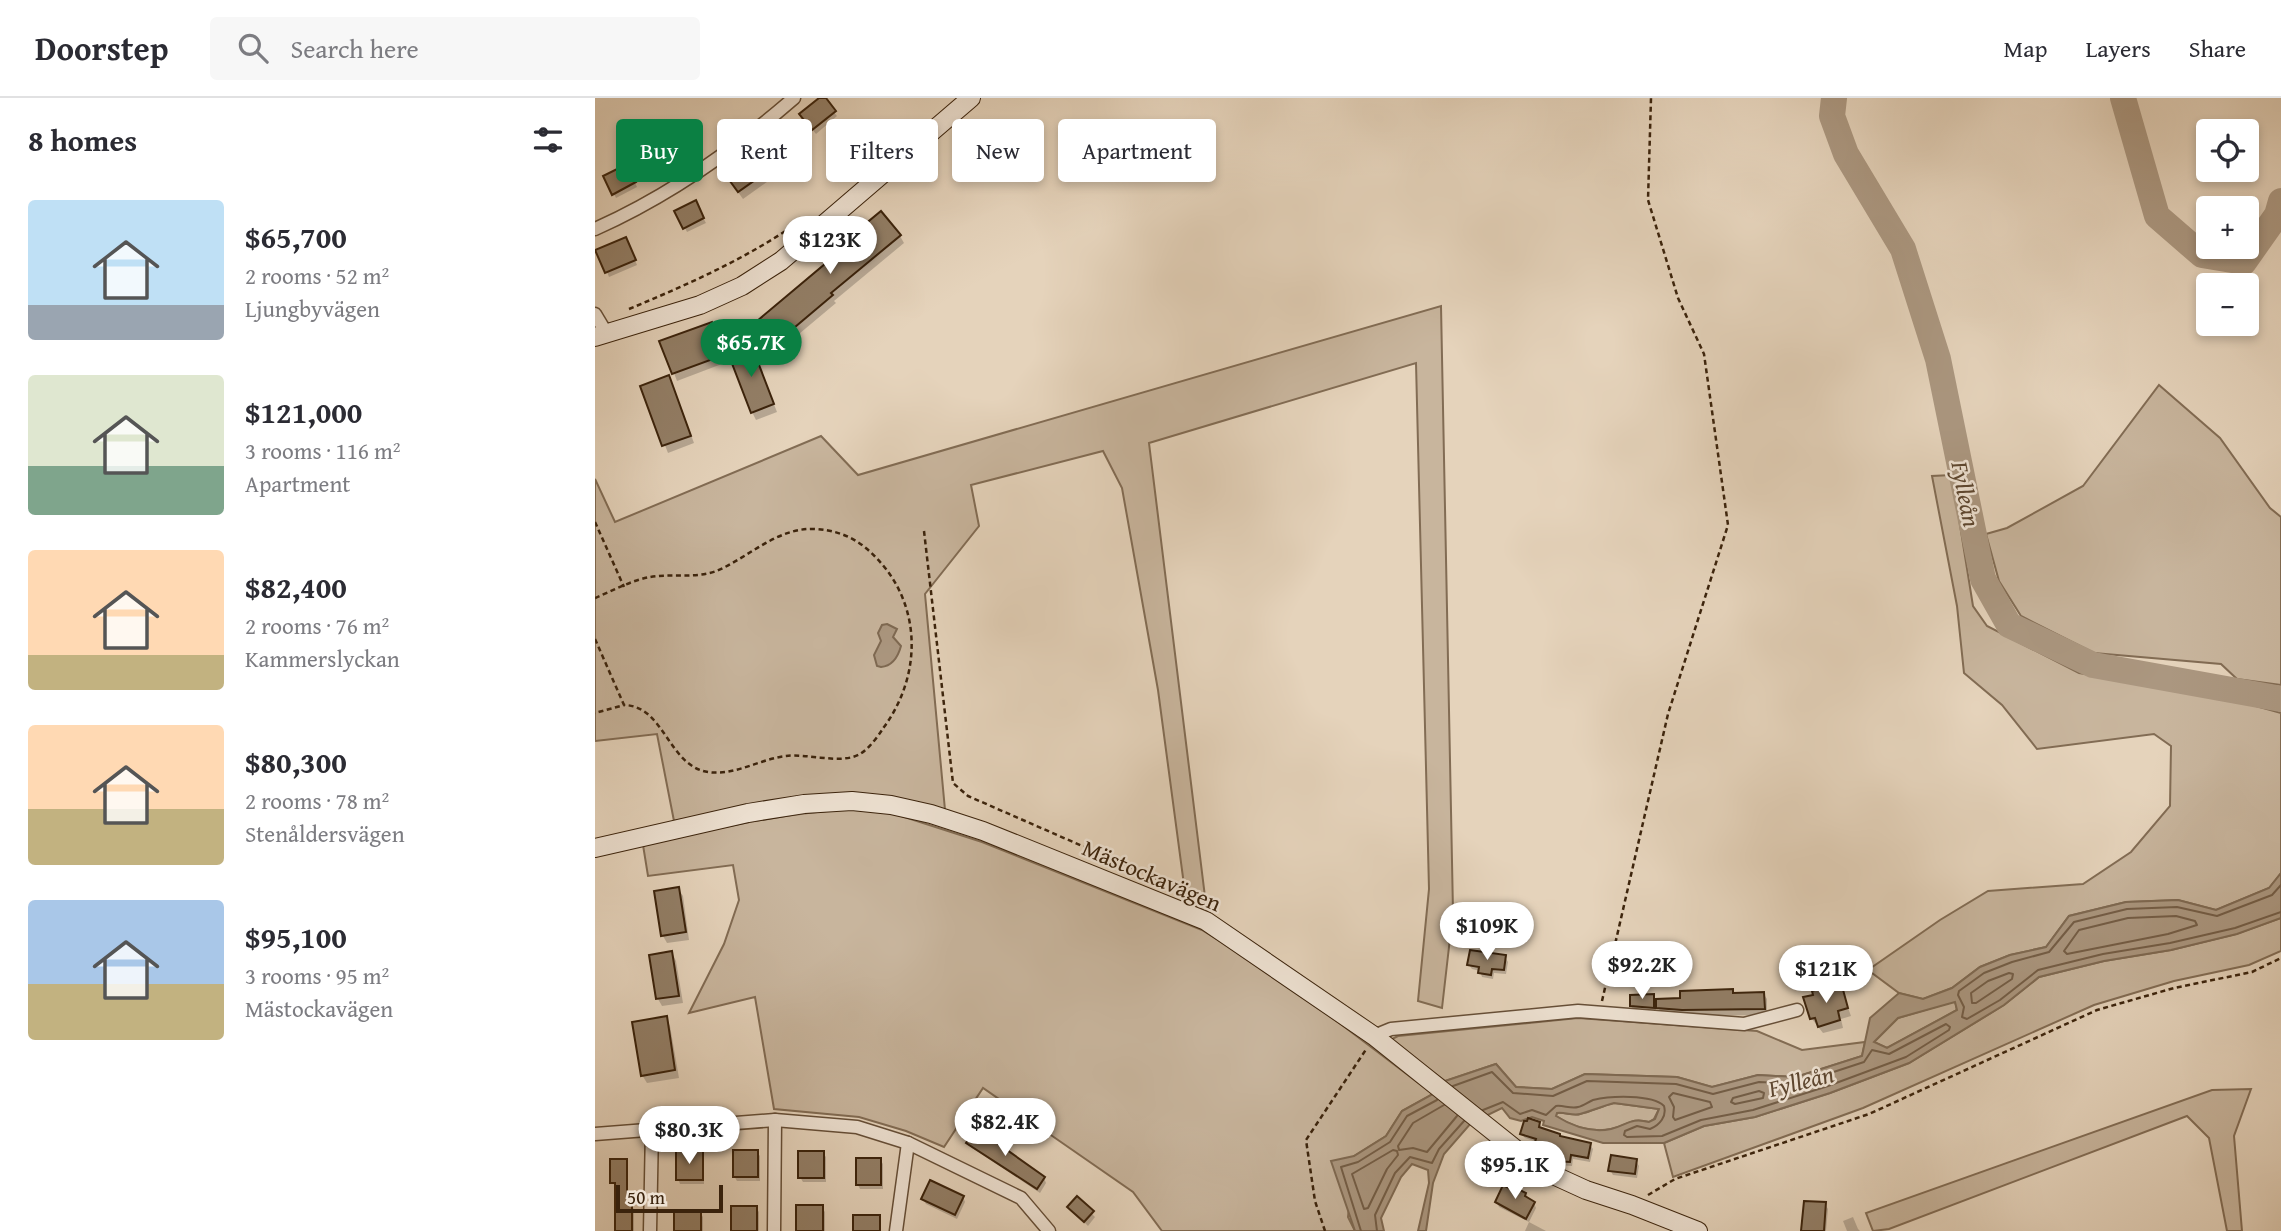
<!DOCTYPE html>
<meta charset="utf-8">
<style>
:root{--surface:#fff;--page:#f7f7f7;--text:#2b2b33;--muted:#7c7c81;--line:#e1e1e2;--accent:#0b8043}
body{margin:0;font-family:"Gentium Book Plus",serif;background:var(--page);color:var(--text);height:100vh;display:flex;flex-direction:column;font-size:26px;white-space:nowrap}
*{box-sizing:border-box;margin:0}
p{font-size:23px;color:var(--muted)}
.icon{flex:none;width:38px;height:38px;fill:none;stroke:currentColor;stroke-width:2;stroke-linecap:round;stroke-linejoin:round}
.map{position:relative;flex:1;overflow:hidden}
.sheet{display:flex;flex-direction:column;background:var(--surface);width:595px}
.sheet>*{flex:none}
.guide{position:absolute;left:21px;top:21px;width:665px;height:63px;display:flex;gap:14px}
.controls{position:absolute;left:1601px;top:21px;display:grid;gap:14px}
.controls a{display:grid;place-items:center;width:63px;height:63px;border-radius:7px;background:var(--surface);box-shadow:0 4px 10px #0003;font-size:35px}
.scale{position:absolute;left:21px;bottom:18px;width:107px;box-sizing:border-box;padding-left:7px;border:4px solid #3b230c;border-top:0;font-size:19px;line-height:24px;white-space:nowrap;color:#3b230c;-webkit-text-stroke:5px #eee2d3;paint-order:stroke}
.price{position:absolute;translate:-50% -60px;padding:0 16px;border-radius:24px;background:#fff;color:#222;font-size:23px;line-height:46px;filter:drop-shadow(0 2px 4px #0008)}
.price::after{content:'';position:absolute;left:50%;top:42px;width:21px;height:16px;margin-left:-10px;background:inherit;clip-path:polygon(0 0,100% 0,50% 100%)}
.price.on{background:var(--accent);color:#fff}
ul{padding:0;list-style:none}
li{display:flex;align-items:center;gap:21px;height:175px;padding:0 28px}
li span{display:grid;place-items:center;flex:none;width:196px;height:140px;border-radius:7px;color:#555}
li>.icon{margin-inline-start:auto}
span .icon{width:84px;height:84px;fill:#fffc;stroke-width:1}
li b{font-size:30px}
h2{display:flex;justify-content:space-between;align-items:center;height:84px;padding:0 28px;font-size:30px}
.tag{padding:0 24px;border-radius:7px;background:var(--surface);box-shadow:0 4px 10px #0003;font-size:24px;line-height:63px}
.tag.on{background:var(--accent);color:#fff}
header{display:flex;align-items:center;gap:42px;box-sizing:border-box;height:98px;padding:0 35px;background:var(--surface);border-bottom:2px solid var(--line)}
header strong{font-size:33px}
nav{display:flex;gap:38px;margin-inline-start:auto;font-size:24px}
.search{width:490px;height:63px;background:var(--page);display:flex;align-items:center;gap:18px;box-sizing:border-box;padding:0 24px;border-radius:7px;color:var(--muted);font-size:26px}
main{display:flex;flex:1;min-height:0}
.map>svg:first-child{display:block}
.green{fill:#c8b59d;stroke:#826c54;stroke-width:2}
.water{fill:#ab9780;stroke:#7e6952;stroke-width:2;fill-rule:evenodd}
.shadow{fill:#0003}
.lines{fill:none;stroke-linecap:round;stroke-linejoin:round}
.shore{stroke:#735d46;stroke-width:2}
.river{stroke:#ab9780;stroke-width:26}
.building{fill:#937f67;stroke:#3b230c;stroke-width:2}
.street-casing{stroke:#664f38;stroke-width:15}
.secondary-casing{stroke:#3b230c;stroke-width:20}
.path{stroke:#3b230c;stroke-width:2.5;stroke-dasharray:5 3.5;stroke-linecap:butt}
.street{stroke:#eee2d3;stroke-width:12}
.secondary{stroke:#eee2d3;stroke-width:18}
.labels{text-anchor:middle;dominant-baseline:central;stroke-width:5;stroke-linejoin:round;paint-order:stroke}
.street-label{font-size:23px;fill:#3b230c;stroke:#eee2d3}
.water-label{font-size:24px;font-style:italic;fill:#5d462f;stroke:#eee2d3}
</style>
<header>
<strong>Doorstep</strong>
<div class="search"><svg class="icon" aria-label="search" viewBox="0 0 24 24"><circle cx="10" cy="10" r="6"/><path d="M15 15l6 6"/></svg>Search here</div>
<nav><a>Map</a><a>Layers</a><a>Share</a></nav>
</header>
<main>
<section class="sheet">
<h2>8 homes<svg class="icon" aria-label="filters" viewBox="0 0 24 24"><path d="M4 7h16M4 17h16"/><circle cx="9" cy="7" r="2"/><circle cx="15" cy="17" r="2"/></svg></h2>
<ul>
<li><span style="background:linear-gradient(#bfe0f5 75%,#9aa5b1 0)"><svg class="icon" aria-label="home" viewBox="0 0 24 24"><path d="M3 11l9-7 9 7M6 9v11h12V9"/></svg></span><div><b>$65,700</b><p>2 rooms · 52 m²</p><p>Ljungbyvägen</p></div></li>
<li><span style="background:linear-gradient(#dfe7d0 65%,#7fa58c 0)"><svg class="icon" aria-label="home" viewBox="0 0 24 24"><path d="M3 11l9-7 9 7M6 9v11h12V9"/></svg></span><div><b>$121,000</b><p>3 rooms · 116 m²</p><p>Apartment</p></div></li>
<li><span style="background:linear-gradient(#ffd9b3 75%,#c2b280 0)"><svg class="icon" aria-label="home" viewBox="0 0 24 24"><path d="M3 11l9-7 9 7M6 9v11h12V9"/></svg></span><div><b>$82,400</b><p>2 rooms · 76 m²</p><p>Kammerslyckan</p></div></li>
<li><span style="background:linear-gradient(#ffd9b3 60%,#c2b280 0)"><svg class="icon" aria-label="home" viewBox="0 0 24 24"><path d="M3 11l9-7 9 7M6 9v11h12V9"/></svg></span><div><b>$80,300</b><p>2 rooms · 78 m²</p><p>Stenåldersvägen</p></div></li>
<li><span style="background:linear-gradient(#a9c7e8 60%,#c2b280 0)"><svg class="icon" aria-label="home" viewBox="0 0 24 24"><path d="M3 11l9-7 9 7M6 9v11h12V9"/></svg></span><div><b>$95,100</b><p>3 rooms · 95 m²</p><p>Mästockavägen</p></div></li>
</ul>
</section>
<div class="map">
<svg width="1686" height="1133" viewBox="0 0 1686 1133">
<rect width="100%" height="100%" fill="#e5d3bb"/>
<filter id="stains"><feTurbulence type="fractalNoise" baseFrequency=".00286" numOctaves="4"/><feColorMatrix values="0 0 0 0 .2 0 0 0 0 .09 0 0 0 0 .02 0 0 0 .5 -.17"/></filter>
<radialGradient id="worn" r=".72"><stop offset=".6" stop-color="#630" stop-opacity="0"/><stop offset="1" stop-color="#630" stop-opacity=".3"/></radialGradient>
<g class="green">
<polygon points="846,208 858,814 847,910 823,903 834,791 821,265 554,345 612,815 591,802 563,592 527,390 508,353 376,387 384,428 330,496 350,712 201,701 79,723 62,636 0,643 0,381 20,424 226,338 263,377"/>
<polygon points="1564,287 1625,340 1675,410 1686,419 1686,587 1642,581 1626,566 1499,555 1426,518 1404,483 1391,436 1412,430 1488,388"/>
<polygon points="1357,377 1378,508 1392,528 1484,575 1636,601 1686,615 1686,775 1674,790 1621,812 1583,802 1531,804 1474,818 1451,849 1415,857 1385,869 1357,890 1328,901 1304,895 1273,872 1345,822 1393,793 1488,786 1536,754 1575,708 1576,648 1559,636 1442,651 1407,607 1369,575 1362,508 1337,378"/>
<path d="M258,711l39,4 90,29 220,88 82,51 149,113 -31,17 -16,25 -32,20 -6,61 7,14h-193l-29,-39 -150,-104 -39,59 -38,-16 -47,-14 -85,-8 -19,-112 -66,16 35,-69 15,-44 -6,-35 -85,11 -5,-31c70,-16 138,-32 210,-36z"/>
<polygon points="1686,820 1686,853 1654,867 1579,883 1499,907 1268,1010 1078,1079 1069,1045 1109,1028 1160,1019 1235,995 1314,965 1409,907 1444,879 1509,863 1576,852 1641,836"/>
<polygon points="1360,903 1362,912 1292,950 1279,944 1303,920"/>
<polygon points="983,920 1162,933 1207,952 1270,944 1267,958 1201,979 1163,977 1117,989 1082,979 990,976 957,991 921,989 901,966 850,983 795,942 803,938"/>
<polygon points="1656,991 1639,1038 1647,1133 1632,1133 1614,1040 1592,1018 1294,1131 1278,1133 1271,1115 1617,992"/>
<path d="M1019,1005l45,6 -5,10 -5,3c-19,-5 -21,4 -38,7 -19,4 -40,-3 -55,-13l1,-3c8,-1 16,3 23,1 12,-3 22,-8 34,-11z"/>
</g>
<g class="water">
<path d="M292,526l10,5 -4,8 8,9c-3,11 -8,20 -20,21l-4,-1 -3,-11 7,-14 -3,-8 4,-8z"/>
<path d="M1686,775v45l-44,16 -66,16 -67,11 -65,16 -35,28 -95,58 -79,30 -75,24 -51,9 -40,17h-61l-60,-18 1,-4 -12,-4 -11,4 -11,-3 -8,-10 -31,15 -27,31 -11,29 -7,48h-8l11,-48 -1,-13 -16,-6 -11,13 -20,41 3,13h-29l-24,-70 23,-5 32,-20 16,-25 31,-17 12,-13 51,-17 20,23 36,2 33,-15 92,3 35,10 46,-12 38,2 66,-21 8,-38 29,-25 24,6 29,-11 28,-21 30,-12 36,-8 23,-31 57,-14 52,-2 38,10 53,-22zM1360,904l2,8 -70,38 -13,-6 24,-24zM1019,1005l45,6 -4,10 -6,3c-19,-5 -21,3 -38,7 -19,4 -39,-3 -55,-13l1,-3c8,-1 16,3 23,1 12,-3 22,-8 34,-11z"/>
</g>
<g class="shadow">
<polygon points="227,0 242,18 221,36 209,21"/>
<polygon points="182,67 186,74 148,101 138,87"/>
<polygon points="32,68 42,89 21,100 10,79"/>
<polygon points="100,105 111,125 92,134 82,114"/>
<polygon points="305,138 309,145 239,203 241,205 186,251 169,231 233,166"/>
<polygon points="33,146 42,167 14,179 12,174"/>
<polygon points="116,226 132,264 82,283 67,244"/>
<polygon points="156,248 182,314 161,322 157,314"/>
<polygon points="77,287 99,345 73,355 47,289"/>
<polygon points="83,791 88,798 94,842 72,845 68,838"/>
<polygon points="77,855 81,863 88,905 67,908 63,901"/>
<polygon points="910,859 913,864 911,876 899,875 898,881 887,879 885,873 877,871 874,867"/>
<polygon points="1246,890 1256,918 1246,921 1248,930 1228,935 1217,921 1220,898"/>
<polygon points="1137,892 1139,896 1168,895 1172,901 1172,917 1091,918 1067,916 1061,906 1061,914 1039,913 1036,908 1058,898 1061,903 1087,902"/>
<polygon points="71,920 75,928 84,980 52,985 47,977"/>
<polygon points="944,1025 947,1030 966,1040 995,1047 998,1051 995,1064 978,1061 977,1068 963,1067 961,1057 944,1052 942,1044 930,1040 927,1036"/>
<polygon points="373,1045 449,1080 451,1085 445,1095 376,1049"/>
<polygon points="162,1054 165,1058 165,1083 142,1083 139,1078"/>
<polygon points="107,1055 109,1059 109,1086 85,1086 83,1081"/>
<polygon points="228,1055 231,1059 231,1084 208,1084 205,1079"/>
<polygon points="285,1061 288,1066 288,1091 265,1091 263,1087"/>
<polygon points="31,1063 33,1068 33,1106 39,1111 39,1133 22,1133 22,1089 17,1084"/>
<polygon points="1041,1063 1044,1068 1042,1080 1018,1077 1015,1072"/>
<polygon points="920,1095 930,1096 939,1105 941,1110 934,1124 951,1133 930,1133 934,1124 904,1109 902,1104"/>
<polygon points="368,1099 370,1104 362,1121 331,1106 328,1101"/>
<polygon points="482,1101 500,1119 493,1128 474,1109"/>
<polygon points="1230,1106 1233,1111 1231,1133 1208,1133"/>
<polygon points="161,1109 164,1114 164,1133 138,1133"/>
<polygon points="227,1109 230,1114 230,1133 202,1133"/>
<polygon points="105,1114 108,1119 108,1133 81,1133"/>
<polygon points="1258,1119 1263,1131 1265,1133 1252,1133 1248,1123"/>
</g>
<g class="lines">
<g class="shore">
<polyline points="1686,787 1677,797 1622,818 1582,809 1532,811 1479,824 1454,854 1417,864 1389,875 1364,893 1363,897 1369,909 1367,919 1372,921 1405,902 1443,872 1508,856 1575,845 1640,830 1686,814"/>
<polygon points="1581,818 1600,823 1602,827 1573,836 1472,856 1469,853 1484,832 1533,820"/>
<polygon points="1414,875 1418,876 1417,881 1381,905 1377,905 1376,895 1393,883"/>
<path d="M858,988l39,-14 21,21 40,3 34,-15 89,3 37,10 46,-12 38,2 67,-22 8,-12 17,4 57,-30 4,3 -1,3 -43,27 -78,29 -75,24 -52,10 -39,16 -35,1 -3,-2 1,-4 12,-5 13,3c10,-4 17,-13 14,-23 -12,-12 -54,-10 -71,-6 -5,2 -10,6 -15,7 -7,2 -15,-2 -22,-1l-10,9 -14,-5 -12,4 -17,-12 -20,8"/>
<polygon points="1164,993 1169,995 1168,1000 1140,1006 1136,1004 1138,1000"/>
<polygon points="1078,995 1115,1004 1117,1009 1080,1022 1078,1019 1079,1009 1074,999"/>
<polyline points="849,1007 818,1025 803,1048 804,1052 818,1050 832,1054 862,1018"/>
<polygon points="798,1052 802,1053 803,1057 792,1071 773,1110 769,1111 757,1076"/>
<polyline points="766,1133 746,1069 763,1064 795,1044 812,1018 842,1002"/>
<polyline points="782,1133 780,1117 800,1075 815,1059 837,1065 844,1051 869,1023"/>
</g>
<g class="river">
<polyline points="1239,0 1237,18 1251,56 1308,151 1343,261 1388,481 1414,527 1498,567 1686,601"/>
<polyline points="1528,0 1562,118 1607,157 1649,164 1682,117 1686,103"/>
</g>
</g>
<g class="building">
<polygon points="224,0 231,0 241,13 217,32 204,16"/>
<polygon points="172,50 183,66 143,94 132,79"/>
<polygon points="32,66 41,84 17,97 8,78"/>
<polygon points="101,102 109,120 88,131 79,113"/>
<polygon points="286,113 306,137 236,195 238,197 181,245 162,223 231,165 228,161"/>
<polygon points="31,139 41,162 10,175 0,152"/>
<polygon points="117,224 129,257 77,276 64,243"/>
<polygon points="156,246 179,306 156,315 133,255"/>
<polygon points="74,277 96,338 67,348 45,288"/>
<polygon points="84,789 91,834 66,838 59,793"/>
<polygon points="875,852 911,857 909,872 897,871 896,877 883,875 884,869 872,867"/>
<polygon points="77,853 84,898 61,901 54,857"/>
<polygon points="1232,888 1234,892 1247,888 1253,910 1243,913 1245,922 1223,929 1220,920 1215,921 1208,899 1218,897 1217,893"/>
<polygon points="1138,891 1138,895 1169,894 1170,911 1087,912 1061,910 1061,901 1085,900 1085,893"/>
<polygon points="1059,896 1059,910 1035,908 1035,897"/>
<polygon points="72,918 80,972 46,978 37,924"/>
<polygon points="933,1020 945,1024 944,1029 965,1036 965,1038 996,1045 993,1060 976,1057 975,1064 959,1063 959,1054 939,1047 941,1041 925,1036 929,1023 932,1023"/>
<polygon points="381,1030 450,1079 442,1091 371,1045"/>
<rect x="138" y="1052" width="25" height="27"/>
<rect x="81" y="1053" width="27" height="29"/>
<rect x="203" y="1053" width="26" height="27"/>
<polygon points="1016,1057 1042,1061 1040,1076 1013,1073"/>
<rect x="261" y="1060" width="25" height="27"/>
<polygon points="15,1061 32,1061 32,1105 37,1105 37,1133 20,1133 20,1085 15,1085"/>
<polygon points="335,1082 369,1098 360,1117 326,1101"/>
<polygon points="908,1087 920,1093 921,1090 931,1095 930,1098 940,1104 931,1121 900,1104"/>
<polygon points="482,1098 499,1113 489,1124 472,1109"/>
<polygon points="1209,1103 1231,1104 1229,1133 1206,1133"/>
<rect x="201" y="1107" width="27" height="26"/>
<rect x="136" y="1108" width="26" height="25"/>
<rect x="79" y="1112" width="27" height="21"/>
<rect x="258" y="1117" width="27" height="16"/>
</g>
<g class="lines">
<g class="street-casing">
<g id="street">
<path d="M0,131c74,-33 138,-78 199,-131"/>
<polyline points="0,216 12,236"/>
<polyline points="779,938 796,931 983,913 1149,926 1202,912"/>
<polyline points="0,1036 180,1022 262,1029 313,1045 426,1100 454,1133"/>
<polyline points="55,1133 57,1031"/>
<polyline points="179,1133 180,1022"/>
<polyline points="301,1133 313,1045"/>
</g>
</g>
<g class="secondary-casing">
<g id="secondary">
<polyline points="0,239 105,207 147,188 186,163 376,0"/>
<polyline points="0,750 153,715 209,706 257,703 296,707 336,716 388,733 611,823 779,938 929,1058 956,1076 991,1092 1037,1107 1103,1133"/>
</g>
</g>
<g class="path">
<path d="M34,211c60,-25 121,-52 174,-90"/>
<polyline points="0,424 29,489"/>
<polyline points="329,433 358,685 373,698 581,789 582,795"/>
<path d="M0,500c17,-7 37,-18 55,-21 24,-4 50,3 73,-9 29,-14 57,-41 92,-39 32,2 51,15 71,40 36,47 33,110 -2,158 -6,9 -14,21 -24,27 -19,11 -53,-1 -74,2 -26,3 -51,20 -78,16 -40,-6 -43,-66 -84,-67"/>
<polyline points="0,541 29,607 0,615"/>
<polyline points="1007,903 1073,616 1133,427 1109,256 1083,200 1053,102 1056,0"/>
<polyline points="1053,1097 1080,1081 1274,1016 1502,912 1579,890 1657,874 1686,860"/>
<polyline points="730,1133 720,1103 711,1042 772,950"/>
</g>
<use href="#street" class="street"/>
<use href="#secondary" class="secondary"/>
</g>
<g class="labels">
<g class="street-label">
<text transform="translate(557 777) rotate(23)">Mästockavägen</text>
</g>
<g class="water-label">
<text transform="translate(1371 396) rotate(79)">Fylleån</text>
<text transform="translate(1206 983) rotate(-14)">Fylleån</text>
</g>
</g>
<rect width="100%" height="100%" filter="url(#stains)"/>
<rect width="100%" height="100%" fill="url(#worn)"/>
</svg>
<div class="controls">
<a><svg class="icon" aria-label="locate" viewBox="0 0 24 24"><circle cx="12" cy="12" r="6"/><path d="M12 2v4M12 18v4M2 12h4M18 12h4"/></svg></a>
<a>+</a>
<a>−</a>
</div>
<div class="scale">50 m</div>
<b class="price" style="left:235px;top:178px">$123K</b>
<b class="price on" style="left:156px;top:281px">$65.7K</b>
<b class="price" style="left:892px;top:864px">$109K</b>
<b class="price" style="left:1047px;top:903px">$92.2K</b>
<b class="price" style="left:1231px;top:907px">$121K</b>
<b class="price" style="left:410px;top:1060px">$82.4K</b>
<b class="price" style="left:94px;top:1068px">$80.3K</b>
<b class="price" style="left:920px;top:1103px">$95.1K</b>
<div class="guide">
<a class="tag on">Buy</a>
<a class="tag">Rent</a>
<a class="tag">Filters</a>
<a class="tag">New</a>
<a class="tag">Apartment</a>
</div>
</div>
</main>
